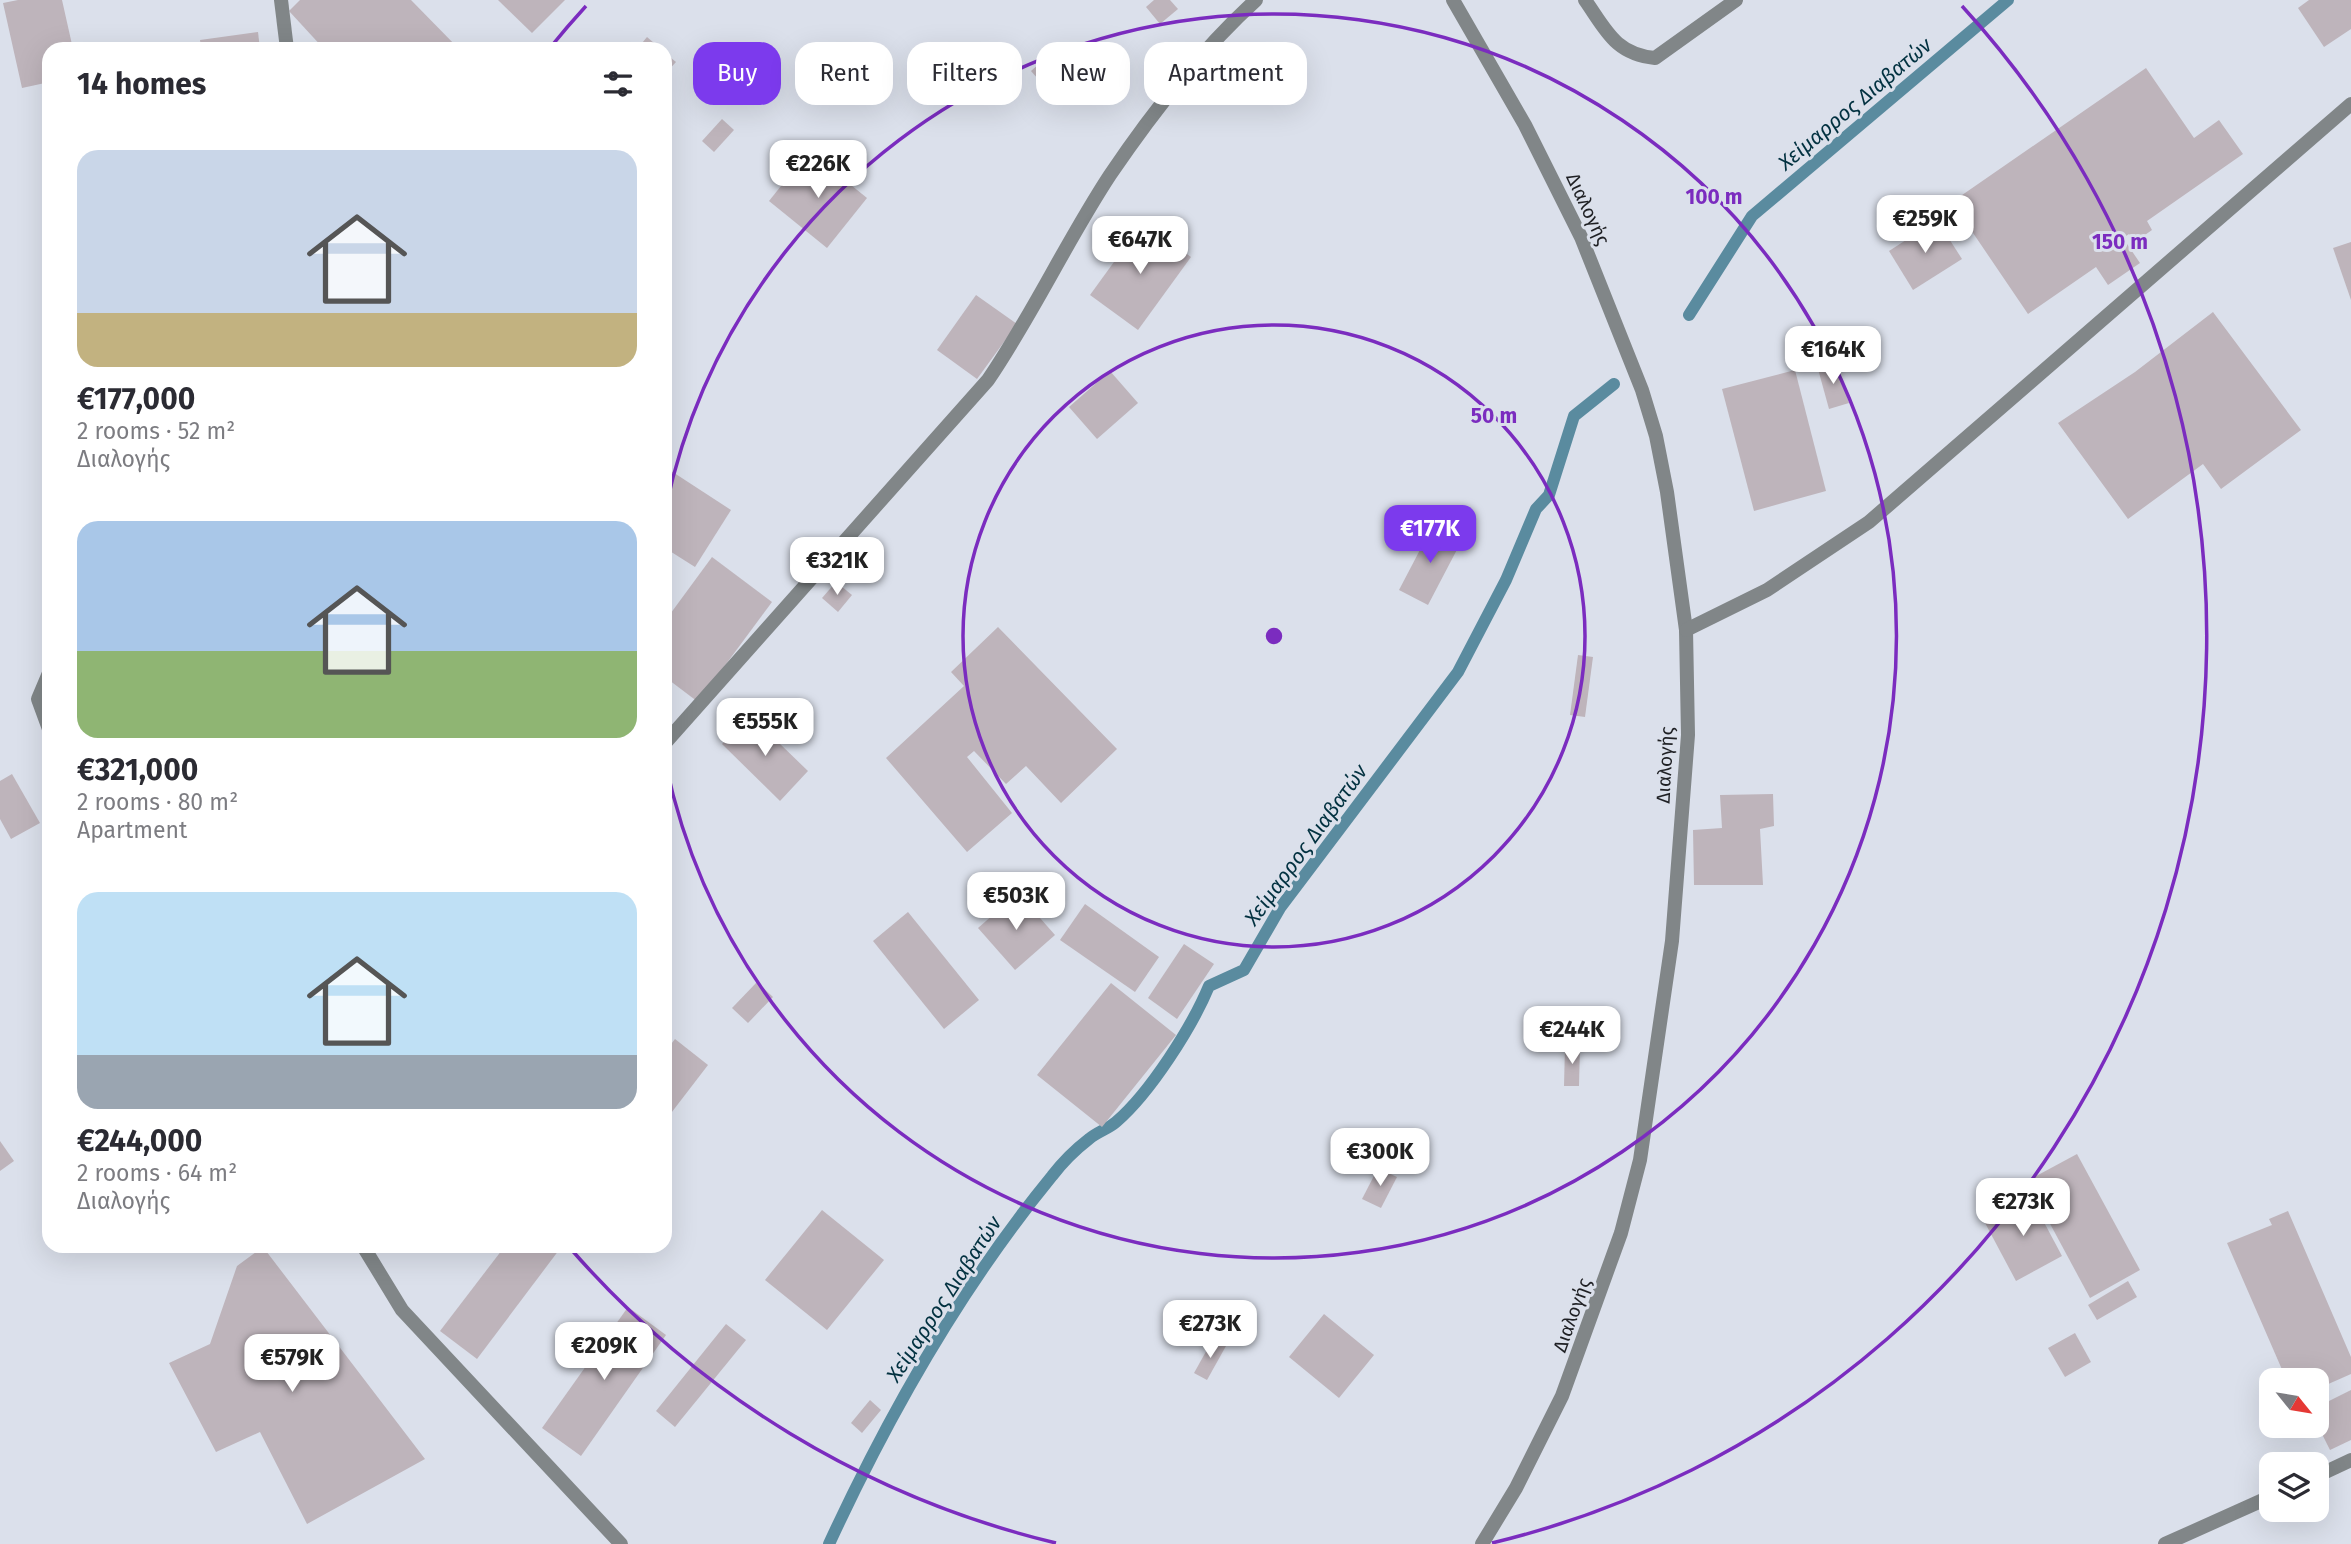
<!DOCTYPE html>
<meta charset="utf-8">
<style>
:root{--surface:#fff;--page:#f2f2f3;--text:#2b2b33;--muted:#7c7c81;--accent:#7c3aed}
body{margin:0;font-family:"Fira Sans",sans-serif;background:var(--page);color:var(--text);height:100vh;display:flex;flex-direction:column;font-size:26px;white-space:nowrap}
*{box-sizing:border-box;margin:0}
p{font-size:23px;color:var(--muted)}
.icon{flex:none;width:38px;height:38px;fill:none;stroke:currentColor;stroke-width:2;stroke-linecap:round;stroke-linejoin:round}
.map{position:relative;flex:1;overflow:hidden}
.panel{position:absolute;left:42px;top:42px;width:630px;height:1211px;display:flex;flex-direction:column;background:var(--surface);border-radius:21px;box-shadow:0 7px 28px #0002}
.panel>*{flex:none}
.hud{position:absolute;left:693px;top:42px;width:665px;height:63px;display:flex;gap:14px}
.needle{width:46px;rotate:120deg}
.buttons{position:absolute;left:2259px;top:1368px;display:grid;gap:14px}
.buttons a{display:grid;place-items:center;width:70px;height:70px;border-radius:14px;background:var(--surface);box-shadow:0 7px 28px #0002;font-size:35px}
.price{position:absolute;translate:-50% -60px;padding:0 16px;border-radius:14px;background:#fff;color:#222;font-size:23px;line-height:46px;filter:drop-shadow(0 2px 4px #0008)}
.price::after{content:'';position:absolute;left:50%;top:42px;width:21px;height:16px;margin-left:-10px;background:inherit;clip-path:polygon(0 0,100% 0,50% 100%)}
.price.selected{background:var(--accent);color:#fff}
ul{padding:0;list-style:none}
li{display:grid;align-content:center;gap:14px;height:371px;padding:0 35px}
li span{display:grid;place-items:center;height:217px;border-radius:21px;color:#555}
li>.icon{margin-inline-start:auto}
span .icon{width:126px;height:126px;fill:#fffc;stroke-width:1}
li b{font-size:30px}
h2{display:flex;justify-content:space-between;align-items:center;height:84px;padding:0 35px;font-size:30px}
.pill{padding:0 24px;border-radius:21px;background:var(--surface);box-shadow:0 7px 28px #0002;font-size:24px;line-height:63px}
.pill.selected{background:var(--accent);color:#fff}
.map>svg:first-child{display:block}
.lines{fill:none;stroke-linecap:round;stroke-linejoin:round}
.stream{stroke:#5a8b9f;stroke-width:12}
.building{fill:#beb4bb}
.service{stroke:#818688;stroke-width:14}
.minor{stroke:#818688;stroke-width:14}
.ring{fill:none;stroke:#7b2cbf;stroke-width:3.5}
.labels{text-anchor:middle;dominant-baseline:central;stroke-width:6;stroke-linejoin:round;paint-order:stroke}
.street-label{font-size:19px;fill:#1f2024;stroke:#dbe0eb}
.water-label{font-size:21px;font-style:italic;fill:#023140;stroke:#dbe0eb}
.centre{fill:#7b2cbf;stroke:#dbe0eb;stroke-width:3.5}
.ring-label{font-size:21px;text-anchor:middle;font-weight:bold;fill:#7b2cbf;stroke:#dbe0eb;stroke-width:6;stroke-linejoin:round;paint-order:stroke}
</style>
<div class="map">
<svg width="2351" height="1544" viewBox="0 0 2351 1544">
<rect width="100%" height="100%" fill="#dbe0eb"/>
<g class="lines">
<g class="stream">
<polyline points="1689,315 1752,216 2008,0"/>
<path d="M829,1544c60,-130 132,-257 223,-368 10,-13 24,-27 37,-37 8,-7 19,-10 27,-17 34,-29 76,-95 93,-136l35,-16 36,-62 178,-236 48,-92 30,-71 13,-14 25,-79 40,-32"/>
</g>
</g>
<g class="building">
<polygon points="18,0 62,0 73,49 49,49 49,95 45,96 45,83 22,88 3,3"/>
<polygon points="300,0 411,0 459,49 324,49 289,11"/>
<polygon points="498,0 565,0 532,33"/>
<polygon points="1154,0 1170,0 1178,9 1160,24 1146,7"/>
<polygon points="2309,0 2351,0 2351,29 2324,47 2298,8"/>
<polygon points="258,32 260,49 201,49 200,40"/>
<polygon points="647,37 661,49 637,49"/>
<polygon points="665,53 676,62 665,74"/>
<polygon points="1049,55 1064,72 1046,88 1031,71"/>
<polygon points="2146,68 2194,138 2219,120 2243,154 2147,221 2152,230 2135,242 2129,234 2123,238 2140,263 2108,285 2096,267 2028,314 1952,202"/>
<polygon points="722,119 734,130 714,152 702,141"/>
<polygon points="809,151 867,198 827,248 769,201"/>
<polygon points="1937,220 1962,259 1913,290 1889,251"/>
<polygon points="1143,222 1191,257 1138,330 1090,295"/>
<polygon points="2351,242 2351,300 2333,248"/>
<polygon points="976,295 1017,324 977,379 937,350"/>
<polygon points="2213,312 2301,430 2221,489 2203,464 2128,519 2058,423 2135,372"/>
<polygon points="1837,363 1849,403 1829,409 1818,369"/>
<polygon points="1795,370 1826,491 1754,511 1722,389"/>
<polygon points="1110,371 1138,403 1097,439 1069,407"/>
<polygon points="665,467 731,510 695,567 665,548"/>
<polygon points="1433,525 1462,540 1428,605 1399,590"/>
<polygon points="712,557 772,602 698,702 665,677 665,621"/>
<polygon points="836,582 852,595 838,612 822,598"/>
<polygon points="998,627 1117,749 1061,803 1026,766 1006,784 974,751 967,757 1012,813 967,852 886,758 964,686 951,672"/>
<polygon points="1578,655 1593,657 1585,717 1570,715"/>
<polygon points="750,715 808,771 780,801 722,744"/>
<polygon points="12,774 40,823 11,839 0,819 0,781"/>
<polygon points="1773,794 1774,826 1760,829 1763,885 1694,885 1693,830 1722,828 1720,795"/>
<polygon points="1018,893 1055,935 1015,970 978,928"/>
<polygon points="1085,904 1159,957 1135,992 1060,940"/>
<polygon points="908,912 979,1000 944,1029 873,941"/>
<polygon points="1184,944 1214,964 1177,1019 1148,998"/>
<polygon points="757,982 773,997 748,1023 732,1008"/>
<polygon points="1111,983 1176,1035 1102,1127 1037,1075"/>
<polygon points="675,1039 708,1065 665,1121 665,1052"/>
<polygon points="1565,1046 1580,1046 1579,1086 1564,1086"/>
<polygon points="0,1141 14,1161 0,1171"/>
<polygon points="2077,1154 2140,1270 2090,1298 2027,1181"/>
<polygon points="1378,1168 1397,1177 1381,1208 1362,1199"/>
<polygon points="2030,1196 2062,1256 2016,1281 1984,1221"/>
<polygon points="822,1210 884,1260 827,1330 765,1280"/>
<polygon points="2288,1211 2351,1357 2351,1374 2317,1389 2317,1381 2287,1381 2227,1243 2272,1225 2269,1219"/>
<polygon points="505,1246 562,1246 477,1359 440,1331"/>
<polygon points="263,1247 425,1459 307,1524 260,1432 216,1452 169,1363 210,1344 237,1266"/>
<polygon points="2128,1281 2137,1297 2097,1320 2088,1305"/>
<polygon points="628,1307 666,1335 581,1456 542,1428"/>
<polygon points="1324,1314 1374,1355 1339,1398 1289,1357"/>
<polygon points="726,1324 746,1340 675,1427 656,1411"/>
<polygon points="2075,1333 2091,1362 2065,1377 2048,1348"/>
<polygon points="1213,1339 1226,1346 1207,1380 1194,1373"/>
<polygon points="2351,1390 2351,1440 2330,1450 2317,1424 2317,1407"/>
<polygon points="870,1400 881,1410 862,1433 851,1423"/>
</g>
<g class="lines">
<g class="service">
<polyline points="281,0 287,49"/>
<path d="M1585,0c21,30 30,54 70,58l81,-58"/>
<polyline points="49,673 38,699 49,729"/>
<path d="M665,743l323,-363c45,-66 78,-138 122,-205 42,-62 91,-125 146,-175"/>
</g>
<g class="minor">
<polyline points="1453,0 1525,125 1581,237 1642,390 1656,436 1667,492 1686,630 1688,735 1672,941 1640,1160 1621,1233 1562,1396 1516,1488 1482,1544"/>
<polyline points="1686,630 1767,590 1869,522 2351,104"/>
<polyline points="363,1246 402,1310 621,1544"/>
<polyline points="2317,1476 2351,1460"/>
<polyline points="2165,1544 2272,1496"/>
</g>
</g>
<g class="ring">
<circle cx="1274" cy="636" r="311"/>
<path d="M666 507A622 622 0 1 1 666 765"/>
<path d="M1056 1543A933 933 0 0 1 570 1248M549 49A933 933 0 0 1 586 6M1962 6A933 933 0 0 1 1492 1543"/>
</g>
<g class="labels">
<g class="street-label">
<text transform="translate(1588 209) rotate(65)">Διαλογής</text>
<text transform="translate(1665 765) rotate(-87)">Διαλογής</text>
<text transform="translate(1572 1315) rotate(-70)">Διαλογής</text>
</g>
<g class="water-label">
<text transform="translate(1855 104) rotate(-40)">Χείμαρρος Διαβατών</text>
<text transform="translate(1306 845) rotate(-54)">Χείμαρρος Διαβατών</text>
<text transform="translate(944 1299) rotate(-57)">Χείμαρρος Διαβατών</text>
</g>
</g>
<circle cx="1274" cy="636" r="10" class="centre"/>
<g class="ring-label">
<text x="1714" y="204">100 m</text>
<text x="2120" y="249">150 m</text>
<text x="1494" y="423">50 m</text>
</g>
</svg>
<div class="buttons">
<a><svg class="needle" viewBox="-14 -14 28 28"><path d="M0-13l5 13h-10z" fill="#e53935"/><path d="M0 13l5-13h-10z" fill="#7c7c81"/></svg></a>
<a><svg class="icon" aria-label="layers" viewBox="0 0 24 24"><path d="M12 4l9 5-9 5-9-5zM3 14l9 5 9-5"/></svg></a>
</div>
<b class="price" style="left:818px;top:200px">€226K</b>
<b class="price" style="left:1925px;top:255px">€259K</b>
<b class="price" style="left:1140px;top:276px">€647K</b>
<b class="price" style="left:1833px;top:386px">€164K</b>
<b class="price selected" style="left:1430px;top:565px">€177K</b>
<b class="price" style="left:837px;top:597px">€321K</b>
<b class="price" style="left:765px;top:758px">€555K</b>
<b class="price" style="left:1016px;top:932px">€503K</b>
<b class="price" style="left:1572px;top:1066px">€244K</b>
<b class="price" style="left:1380px;top:1188px">€300K</b>
<b class="price" style="left:2023px;top:1238px">€273K</b>
<b class="price" style="left:1210px;top:1360px">€273K</b>
<b class="price" style="left:604px;top:1382px">€209K</b>
<b class="price" style="left:292px;top:1394px">€579K</b>
<div class="hud">
<a class="pill selected">Buy</a>
<a class="pill">Rent</a>
<a class="pill">Filters</a>
<a class="pill">New</a>
<a class="pill">Apartment</a>
</div>
<section class="panel">
<h2>14 homes<svg class="icon" aria-label="filters" viewBox="0 0 24 24"><path d="M4 7h16M4 17h16"/><circle cx="9" cy="7" r="2"/><circle cx="15" cy="17" r="2"/></svg></h2>
<ul>
<li><span style="background:linear-gradient(#c9d6e8 75%,#c2b280 0)"><svg class="icon" aria-label="home" viewBox="0 0 24 24"><path d="M3 11l9-7 9 7M6 9v11h12V9"/></svg></span><div><b>€177,000</b><p>2 rooms · 52 m²</p><p>Διαλογής</p></div></li>
<li><span style="background:linear-gradient(#a9c7e8 60%,#8fb573 0)"><svg class="icon" aria-label="home" viewBox="0 0 24 24"><path d="M3 11l9-7 9 7M6 9v11h12V9"/></svg></span><div><b>€321,000</b><p>2 rooms · 80 m²</p><p>Apartment</p></div></li>
<li><span style="background:linear-gradient(#bfe0f5 75%,#9aa5b1 0)"><svg class="icon" aria-label="home" viewBox="0 0 24 24"><path d="M3 11l9-7 9 7M6 9v11h12V9"/></svg></span><div><b>€244,000</b><p>2 rooms · 64 m²</p><p>Διαλογής</p></div></li>
</ul>
</section>
</div>
